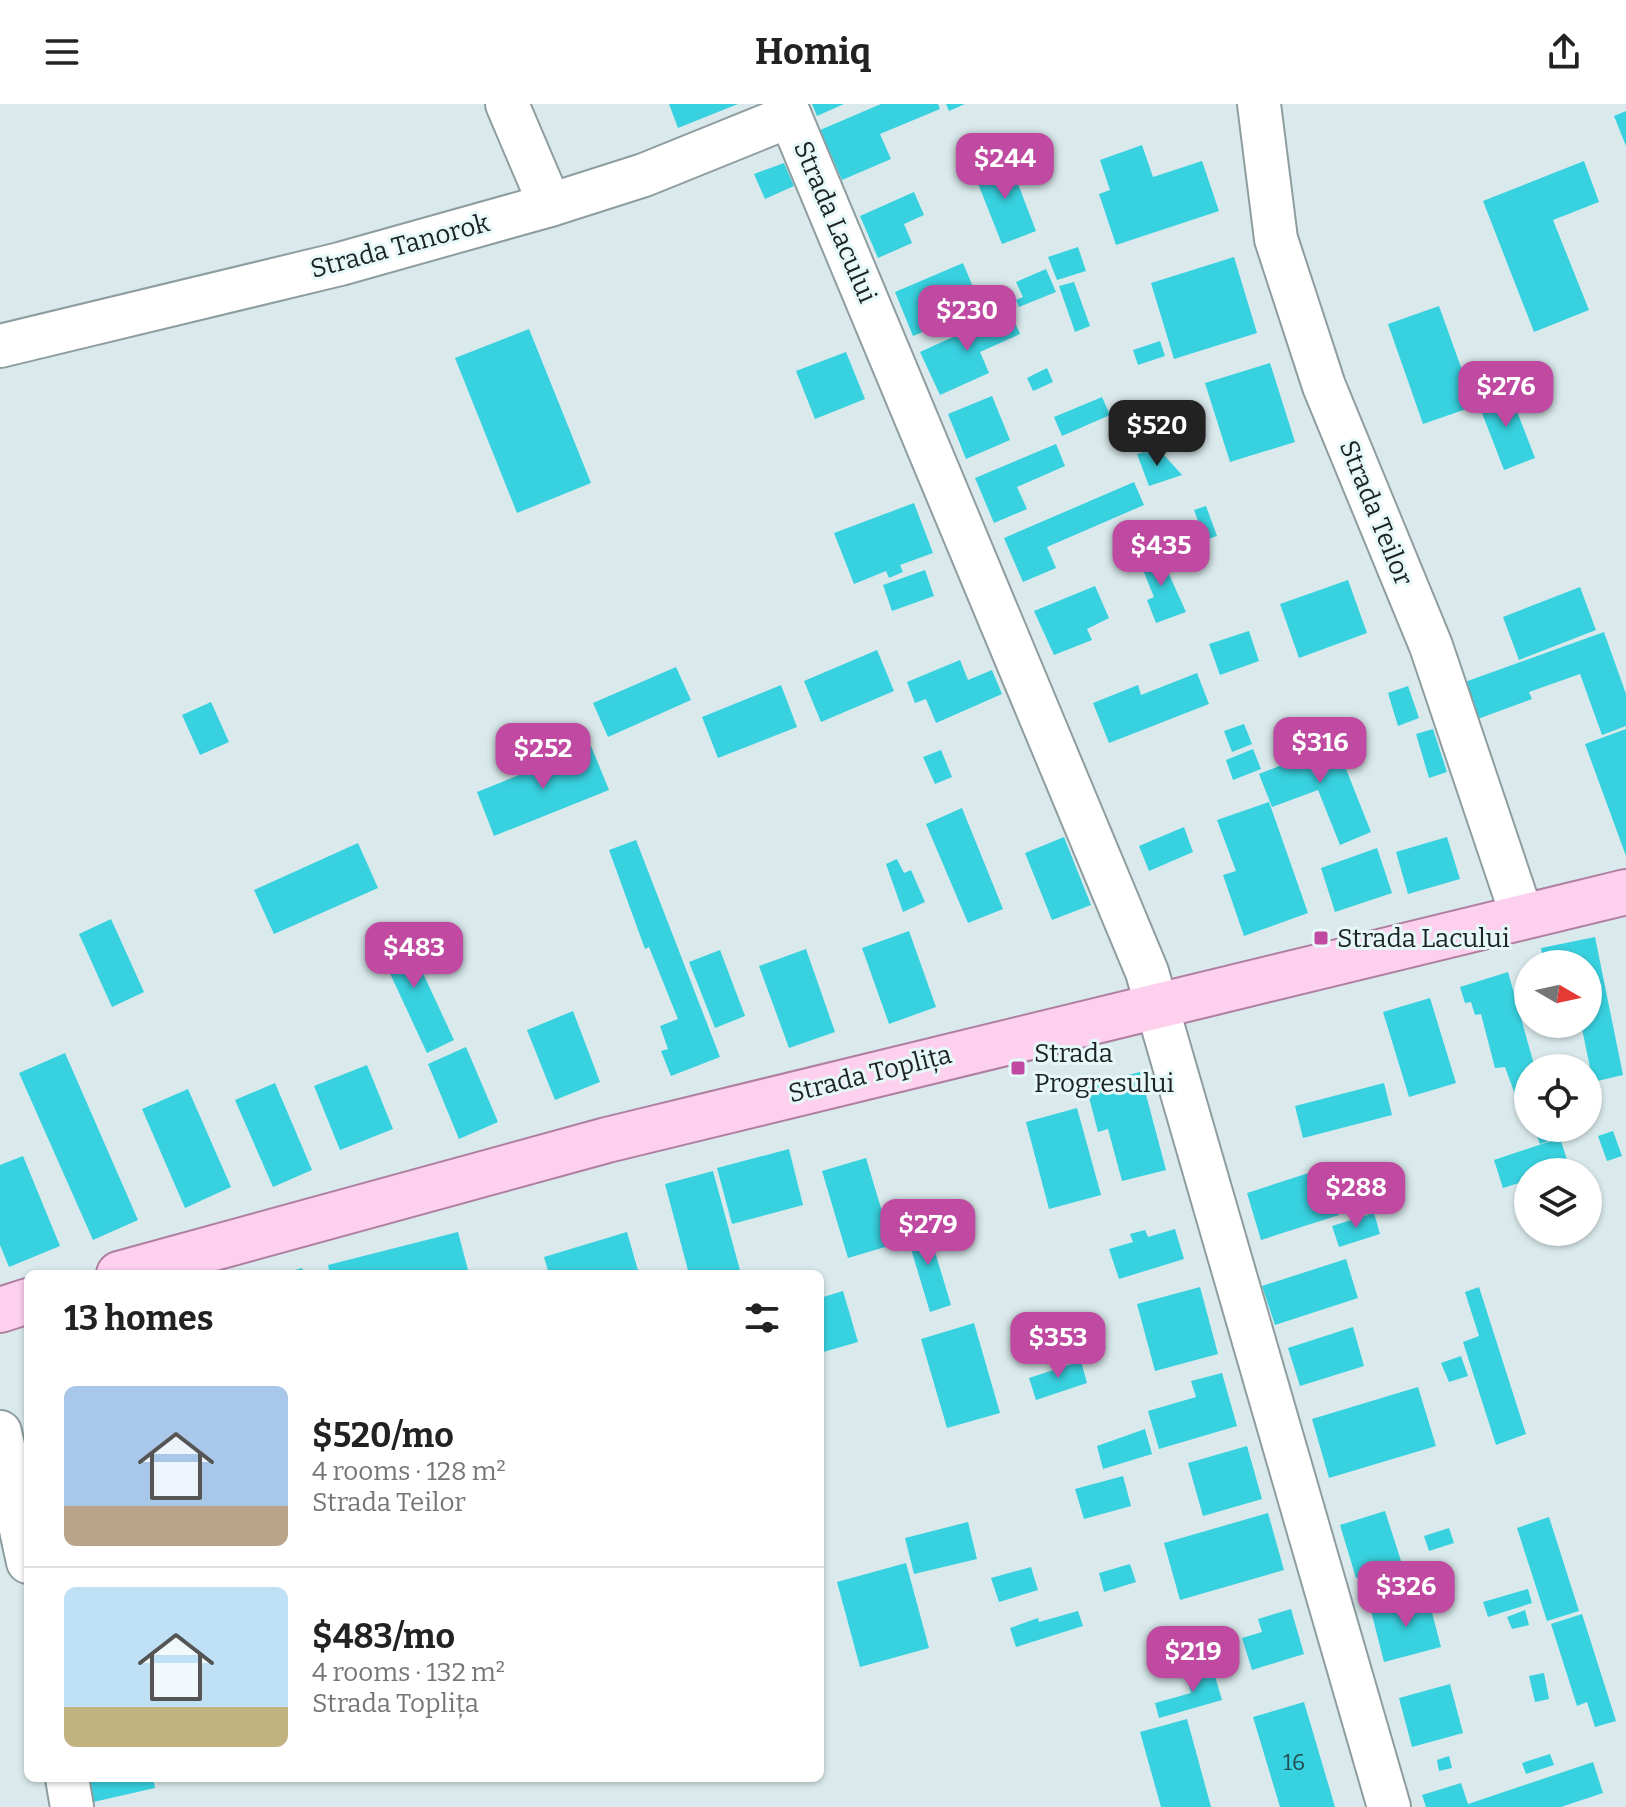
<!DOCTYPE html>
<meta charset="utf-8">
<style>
:root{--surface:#fff;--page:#f2f2f2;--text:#222;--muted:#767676;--line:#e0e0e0;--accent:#c04aa1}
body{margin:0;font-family:Bitter,serif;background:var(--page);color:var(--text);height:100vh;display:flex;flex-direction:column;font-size:30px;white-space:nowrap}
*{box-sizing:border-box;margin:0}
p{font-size:26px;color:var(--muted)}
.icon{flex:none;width:44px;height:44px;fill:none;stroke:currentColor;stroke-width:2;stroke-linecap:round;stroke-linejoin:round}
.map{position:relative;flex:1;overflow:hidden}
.panel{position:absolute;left:24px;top:1166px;width:800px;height:512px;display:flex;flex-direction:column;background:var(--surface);border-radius:12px;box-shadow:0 2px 6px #0004}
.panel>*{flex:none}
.needle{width:52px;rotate:99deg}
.tools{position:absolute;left:1514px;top:846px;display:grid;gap:16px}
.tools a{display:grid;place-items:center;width:88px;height:88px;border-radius:50%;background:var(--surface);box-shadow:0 2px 6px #0004;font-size:40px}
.price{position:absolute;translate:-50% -68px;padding:0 18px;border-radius:16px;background:var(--accent);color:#fff;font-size:26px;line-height:52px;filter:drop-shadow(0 2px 4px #0008)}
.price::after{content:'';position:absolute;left:50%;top:48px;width:24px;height:18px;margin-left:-12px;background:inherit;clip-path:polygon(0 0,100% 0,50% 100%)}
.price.active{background:#222;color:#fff}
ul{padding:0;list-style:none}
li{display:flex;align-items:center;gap:24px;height:200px;padding:0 40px}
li+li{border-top:2px solid var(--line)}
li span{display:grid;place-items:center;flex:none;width:224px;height:160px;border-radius:12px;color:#555}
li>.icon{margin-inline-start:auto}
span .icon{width:96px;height:96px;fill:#fffc;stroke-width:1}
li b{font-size:34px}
h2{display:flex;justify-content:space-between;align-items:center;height:96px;padding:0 40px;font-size:34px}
header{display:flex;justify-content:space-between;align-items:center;height:104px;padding:0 40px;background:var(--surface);font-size:36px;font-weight:700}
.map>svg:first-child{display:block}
.building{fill:#38d1df}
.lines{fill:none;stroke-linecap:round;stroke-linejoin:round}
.minor-casing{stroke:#8e9d9f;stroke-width:46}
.major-casing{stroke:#ae7fa0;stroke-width:48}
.minor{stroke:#fff;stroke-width:42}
.major{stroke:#fdd0ee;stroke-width:44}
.poi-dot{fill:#c04aa1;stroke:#e7f8f9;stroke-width:3}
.labels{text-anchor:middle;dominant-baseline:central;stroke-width:6;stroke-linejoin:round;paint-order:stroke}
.number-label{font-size:22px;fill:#244e53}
.street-label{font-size:26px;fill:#1d2324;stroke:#e7f8f9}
.poi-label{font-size:26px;fill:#1d2324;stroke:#e7f8f9;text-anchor:start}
</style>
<header><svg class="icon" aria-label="menu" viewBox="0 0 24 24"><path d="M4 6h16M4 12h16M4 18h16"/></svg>Homiq<svg class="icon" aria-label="share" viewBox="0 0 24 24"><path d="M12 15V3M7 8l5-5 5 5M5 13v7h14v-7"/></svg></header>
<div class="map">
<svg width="1626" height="1703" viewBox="0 0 1626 1703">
<rect width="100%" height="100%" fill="#daeaec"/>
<g class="building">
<polygon points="669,0 738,0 678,24"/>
<polygon points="812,0 844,0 817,12"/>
<polygon points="881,0 938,0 940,5 880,30 891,55 842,76 820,26"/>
<polygon points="946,0 965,0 949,7"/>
<polygon points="1626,7 1626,42 1614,12"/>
<polygon points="1142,41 1153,73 1202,57 1219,107 1116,141 1099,90 1110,86 1100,56"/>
<polygon points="1008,54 1036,127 1002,140 973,67"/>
<polygon points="1584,57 1599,98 1553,116 1589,206 1534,228 1483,97"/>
<polygon points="784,59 794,82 765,95 754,70"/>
<polygon points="914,88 924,111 904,120 912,139 878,154 860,112"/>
<polygon points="1078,143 1086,167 1057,176 1048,153"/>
<polygon points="1234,153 1257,229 1174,255 1151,179"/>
<polygon points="963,159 973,183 947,194 955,214 913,232 895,188"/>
<polygon points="1046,165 1056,188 1019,203 1016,196 1023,193 1016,178"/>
<polygon points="1074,178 1090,222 1075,228 1059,182"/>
<polygon points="1439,202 1475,302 1423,320 1388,220"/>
<polygon points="1010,207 1020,230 980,248 989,269 940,291 920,248"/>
<polygon points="529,225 591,379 517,409 455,254"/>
<polygon points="1160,237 1165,252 1138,261 1133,246"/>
<polygon points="846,248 865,295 815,315 796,267"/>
<polygon points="1270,259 1295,338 1230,358 1205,279"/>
<polygon points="1047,264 1053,278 1033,287 1027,274"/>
<polygon points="1508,284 1535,354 1504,366 1477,296"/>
<polygon points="992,292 1010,336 966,355 948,310"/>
<polygon points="1102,293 1110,311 1062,332 1054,313"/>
<polygon points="1056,340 1065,362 1017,383 1027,405 994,419 975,374"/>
<polygon points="1144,348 1164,351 1182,371 1149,382 1137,350"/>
<polygon points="1134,378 1144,401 1047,443 1056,464 1023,478 1004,434"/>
<polygon points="914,399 933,449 900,461 903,468 889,474 886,467 854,480 834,429"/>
<polygon points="1206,402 1217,432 1205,436 1194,406"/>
<polygon points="1158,446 1186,508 1156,519 1147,496 1154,493 1138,454"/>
<polygon points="925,466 934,492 892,507 883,481"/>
<polygon points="1348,476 1367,529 1299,554 1280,500"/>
<polygon points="1095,482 1109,514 1087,525 1092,536 1054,551 1034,507"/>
<polygon points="1580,483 1596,526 1519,556 1503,513"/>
<polygon points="1249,527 1259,557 1220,571 1209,540"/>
<polygon points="1604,528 1626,590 1626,622 1602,631 1580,570 1529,588 1532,595 1475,616 1462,579"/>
<polygon points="877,546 894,587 821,618 804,577"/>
<polygon points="960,556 968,576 992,566 1002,590 936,619 926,595 915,599 907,578"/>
<polygon points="676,563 691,596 608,633 593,599"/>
<polygon points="1197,569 1209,600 1109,639 1093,599 1138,581 1141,591"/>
<polygon points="781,581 797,623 718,654 702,613"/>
<polygon points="1408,582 1419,614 1398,622 1388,589"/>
<polygon points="211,598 229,638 200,651 182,611"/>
<polygon points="1244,620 1252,640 1232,648 1224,627"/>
<polygon points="1329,622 1371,728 1340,741 1318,686 1272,703 1259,670 1307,651 1300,634"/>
<polygon points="1433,625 1447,668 1429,674 1416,630"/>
<polygon points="1626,625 1626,752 1585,640"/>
<polygon points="591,642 609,686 494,732 477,688"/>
<polygon points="1253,645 1261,665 1233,676 1226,656"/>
<polygon points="941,646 952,673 935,680 923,653"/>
<polygon points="1269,698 1308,809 1244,832 1223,771 1236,767 1217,716"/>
<polygon points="962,704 1003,805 968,819 926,720"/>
<polygon points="1184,723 1193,748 1149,767 1139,742"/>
<polygon points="1064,733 1091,801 1052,816 1025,749"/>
<polygon points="1447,733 1460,775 1408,790 1396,748"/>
<polygon points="636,736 720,953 671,972 661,947 668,945 660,922 678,915 649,843 645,845 609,746"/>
<polygon points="358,739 378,784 274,830 254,786"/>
<polygon points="1377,744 1392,789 1335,808 1321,764"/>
<polygon points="897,755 904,769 911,766 925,798 903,808 886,760"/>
<polygon points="111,815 144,888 112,903 79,830"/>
<polygon points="401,822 454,936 427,949 374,835"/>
<polygon points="909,827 936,903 889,920 862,844"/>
<polygon points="1595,833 1623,971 1593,978 1581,920 1588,920 1588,860 1544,860 1541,844"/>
<polygon points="806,845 835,928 789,944 759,862"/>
<polygon points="720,846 745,912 715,924 689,858"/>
<polygon points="1508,868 1535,964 1528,964 1528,1026 1505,963 1495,964 1481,910 1475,911 1471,898 1465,899 1460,883"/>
<polygon points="1430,894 1456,979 1409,993 1383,908"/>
<polygon points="573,907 600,978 555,996 527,926"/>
<polygon points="466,943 498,1018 459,1035 428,960"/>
<polygon points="65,949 138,1116 93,1136 19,969"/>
<polygon points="367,961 393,1025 340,1046 314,982"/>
<polygon points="1140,968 1166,1066 1122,1077 1108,1025 1098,1028 1086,982"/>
<polygon points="275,979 312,1066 273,1083 235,996"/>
<polygon points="1384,979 1392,1011 1303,1034 1295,1002"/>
<polygon points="188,985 231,1083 185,1104 142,1005"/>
<polygon points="1077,1004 1101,1091 1049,1105 1026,1018"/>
<polygon points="1534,1024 1556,1024 1560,1033 1540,1040"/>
<polygon points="1613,1027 1622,1052 1607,1057 1598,1032"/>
<polygon points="1560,1034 1569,1062 1551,1068 1528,1068 1528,1076 1503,1084 1494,1056"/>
<polygon points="789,1045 803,1101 732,1120 717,1064"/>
<polygon points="23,1052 60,1142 9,1163 0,1141 0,1061"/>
<polygon points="866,1054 892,1141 848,1154 822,1067"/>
<polygon points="1324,1064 1339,1111 1261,1136 1247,1089"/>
<polygon points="713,1067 741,1170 689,1170 665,1080"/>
<polygon points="1364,1075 1367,1086 1385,1080 1390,1099 1350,1112 1341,1082"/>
<polygon points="1374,1109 1380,1130 1339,1143 1332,1122"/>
<polygon points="926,1118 951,1201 930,1208 905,1125"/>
<polygon points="1175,1125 1184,1155 1119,1175 1109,1145 1133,1138 1130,1130 1145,1126 1148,1133"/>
<polygon points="458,1128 469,1170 330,1170 328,1161"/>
<polygon points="627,1128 639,1170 549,1170 544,1153"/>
<polygon points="1346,1155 1358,1194 1275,1221 1262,1182"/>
<polygon points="302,1164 304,1170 285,1170 285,1169"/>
<polygon points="1200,1183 1218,1250 1155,1267 1137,1200"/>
<polygon points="1479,1183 1526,1330 1496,1341 1463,1238 1479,1232 1465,1188"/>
<polygon points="843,1187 858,1238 820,1249 820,1194"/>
<polygon points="974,1219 1000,1309 947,1324 921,1235"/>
<polygon points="1353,1223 1364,1262 1300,1282 1288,1244"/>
<polygon points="1461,1252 1468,1272 1449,1278 1441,1259"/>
<polygon points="1081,1257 1087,1279 1036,1296 1029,1274"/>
<polygon points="1222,1269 1237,1322 1159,1345 1148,1307 1196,1293 1191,1277"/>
<polygon points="1418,1283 1436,1342 1329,1374 1312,1315"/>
<polygon points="1145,1325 1152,1350 1103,1365 1097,1342"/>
<polygon points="1247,1342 1262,1395 1203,1412 1188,1359"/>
<polygon points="1123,1372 1131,1402 1084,1415 1075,1385"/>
<polygon points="1385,1407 1402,1460 1356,1474 1340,1421"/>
<polygon points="1268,1409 1284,1466 1180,1496 1164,1439"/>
<polygon points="1549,1413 1579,1507 1547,1517 1517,1424"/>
<polygon points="968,1418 977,1455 914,1470 905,1434"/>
<polygon points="1449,1424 1454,1439 1429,1447 1424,1432"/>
<polygon points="906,1459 929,1544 860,1563 837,1478"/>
<polygon points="1130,1460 1136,1478 1104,1488 1099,1469"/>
<polygon points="1031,1463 1038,1486 999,1498 991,1474"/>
<polygon points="1528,1485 1532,1499 1488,1513 1483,1498"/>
<polygon points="1428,1493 1441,1543 1384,1558 1371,1507"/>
<polygon points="1291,1505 1304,1550 1252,1566 1242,1534 1262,1528 1258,1515"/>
<polygon points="1525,1506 1529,1521 1512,1525 1507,1513"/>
<polygon points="1078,1507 1083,1522 1016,1543 1010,1524 1038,1514 1039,1518"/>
<polygon points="1582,1510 1616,1617 1595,1623 1587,1598 1577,1602 1551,1520"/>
<polygon points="1212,1562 1222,1596 1159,1614 1155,1599 1191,1589 1185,1570"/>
<polygon points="1544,1569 1549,1595 1535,1598 1529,1572"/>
<polygon points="1450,1580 1463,1629 1412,1643 1399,1594"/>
<polygon points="1304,1598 1335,1703 1280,1703 1253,1613"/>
<polygon points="1187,1615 1211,1703 1161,1703 1140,1628"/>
<polygon points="1550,1650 1554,1661 1526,1670 1522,1659"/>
<polygon points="1449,1652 1452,1664 1439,1667 1437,1656"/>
<polygon points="1593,1658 1603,1689 1561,1703 1426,1703 1422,1691 1461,1679 1468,1700"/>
<polygon points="83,1674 153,1674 155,1684 89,1699"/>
</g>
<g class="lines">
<g class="minor-casing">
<g id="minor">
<polyline points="507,0 550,101"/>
<polyline points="785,0 1147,868 1389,1703"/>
<polyline points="1259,0 1276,135 1324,282 1431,542 1522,812"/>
<polyline points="0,242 340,160 550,101 644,71 790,12"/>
<polyline points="0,1328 28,1458"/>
<polyline points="67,1674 72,1703"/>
</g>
</g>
<g class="major-casing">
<g id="major">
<polyline points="119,1170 607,1036 1626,788"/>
<polyline points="0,1206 28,1197"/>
</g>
</g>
<use href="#minor" class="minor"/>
<use href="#major" class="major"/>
</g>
<g class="poi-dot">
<rect x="1313" y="826" width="16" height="16" rx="4"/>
<rect x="1010" y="956" width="16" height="16" rx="4"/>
</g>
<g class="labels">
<g class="number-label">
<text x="1294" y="1658">16</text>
</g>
<g class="street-label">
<text transform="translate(835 118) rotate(67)">Strada Lacului</text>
<text transform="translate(400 142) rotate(-15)">Strada Tanorok</text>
<text transform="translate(1376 409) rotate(68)">Strada Teilor</text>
<text transform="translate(870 970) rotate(-14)">Strada Toplița</text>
</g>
<g class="poi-label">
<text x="1337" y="834">Strada Lacului</text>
<text x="1034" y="949">Strada<tspan x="1034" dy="30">Progresului</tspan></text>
</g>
</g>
</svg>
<div class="tools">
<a><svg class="needle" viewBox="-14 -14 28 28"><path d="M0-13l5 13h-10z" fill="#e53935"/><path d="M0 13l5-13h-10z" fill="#767676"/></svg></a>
<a><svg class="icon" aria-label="locate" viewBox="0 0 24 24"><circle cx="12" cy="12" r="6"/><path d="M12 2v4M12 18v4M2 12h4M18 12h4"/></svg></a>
<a><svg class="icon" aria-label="layers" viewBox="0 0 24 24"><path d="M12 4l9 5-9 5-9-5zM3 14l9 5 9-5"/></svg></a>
</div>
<b class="price" style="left:1005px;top:97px">$244</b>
<b class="price" style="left:967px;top:249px">$230</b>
<b class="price" style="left:1506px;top:325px">$276</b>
<b class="price active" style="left:1157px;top:364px">$520</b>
<b class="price" style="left:1161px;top:484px">$435</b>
<b class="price" style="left:1320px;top:681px">$316</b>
<b class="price" style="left:543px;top:687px">$252</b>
<b class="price" style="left:414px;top:886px">$483</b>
<b class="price" style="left:1356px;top:1126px">$288</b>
<b class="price" style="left:928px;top:1163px">$279</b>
<b class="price" style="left:1058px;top:1276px">$353</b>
<b class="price" style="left:1406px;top:1525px">$326</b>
<b class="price" style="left:1193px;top:1590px">$219</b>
<section class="panel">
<h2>13 homes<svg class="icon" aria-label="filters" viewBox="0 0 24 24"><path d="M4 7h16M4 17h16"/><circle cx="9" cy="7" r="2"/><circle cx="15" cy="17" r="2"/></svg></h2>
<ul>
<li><span style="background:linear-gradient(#a9c7e8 75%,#b9a48a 0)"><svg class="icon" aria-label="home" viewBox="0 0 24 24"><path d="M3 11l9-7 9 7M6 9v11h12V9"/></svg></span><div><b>$520/mo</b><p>4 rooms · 128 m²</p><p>Strada Teilor</p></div></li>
<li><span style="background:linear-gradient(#bfe0f5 75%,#c2b280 0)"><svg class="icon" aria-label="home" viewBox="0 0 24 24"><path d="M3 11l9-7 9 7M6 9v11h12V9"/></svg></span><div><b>$483/mo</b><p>4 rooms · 132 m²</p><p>Strada Toplița</p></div></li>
</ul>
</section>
</div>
